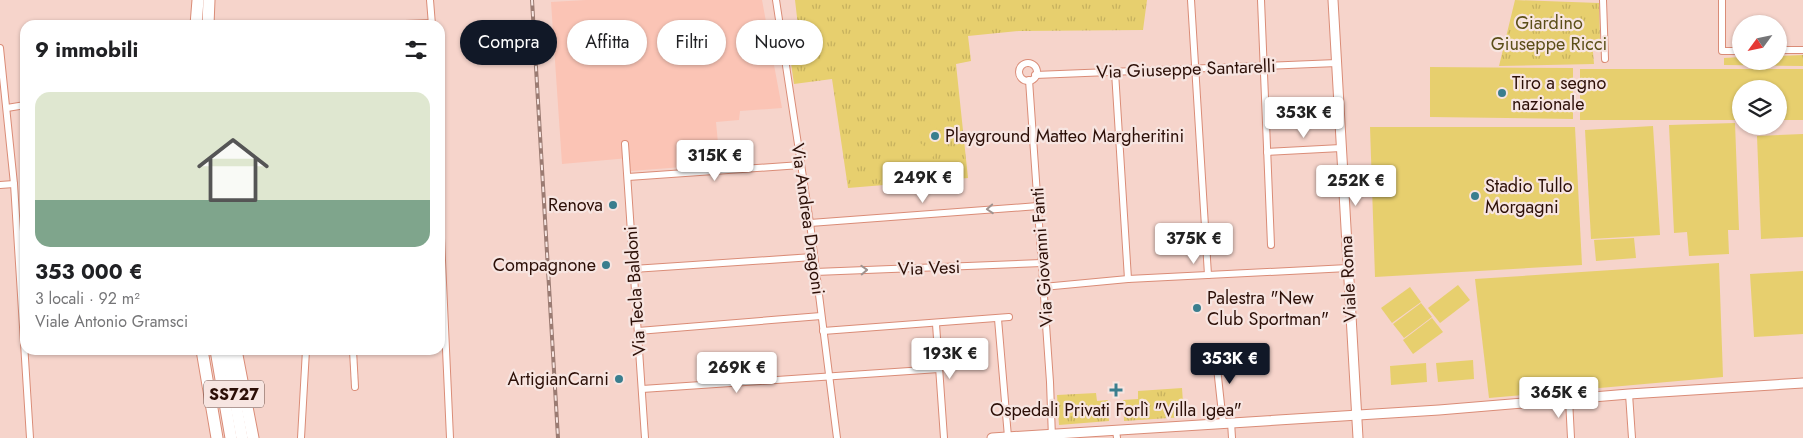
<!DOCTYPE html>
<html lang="it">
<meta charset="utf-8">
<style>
:root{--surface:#fff;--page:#f2f2f2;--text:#202124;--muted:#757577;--accent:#111827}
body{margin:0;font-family:Jost,sans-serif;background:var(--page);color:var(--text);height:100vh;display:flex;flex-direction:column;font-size:19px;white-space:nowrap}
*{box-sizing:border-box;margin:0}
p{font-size:16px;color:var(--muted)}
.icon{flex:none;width:28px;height:28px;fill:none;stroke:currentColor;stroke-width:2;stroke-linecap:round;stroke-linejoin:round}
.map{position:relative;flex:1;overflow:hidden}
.details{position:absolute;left:20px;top:20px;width:425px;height:335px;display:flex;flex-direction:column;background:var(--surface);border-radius:15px;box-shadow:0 1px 4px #0004}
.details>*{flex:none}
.banner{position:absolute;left:460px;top:20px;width:475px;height:45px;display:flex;gap:10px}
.needle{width:32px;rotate:237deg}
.buttons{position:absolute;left:1732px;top:15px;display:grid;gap:10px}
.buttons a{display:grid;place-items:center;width:55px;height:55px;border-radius:50%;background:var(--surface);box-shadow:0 1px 4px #0004;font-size:25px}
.price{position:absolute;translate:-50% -42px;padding:0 11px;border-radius:5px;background:#fff;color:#222;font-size:16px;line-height:32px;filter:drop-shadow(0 1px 2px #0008)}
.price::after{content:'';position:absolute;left:50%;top:30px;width:15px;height:11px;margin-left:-8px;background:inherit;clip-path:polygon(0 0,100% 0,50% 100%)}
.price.on{background:var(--accent);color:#fff}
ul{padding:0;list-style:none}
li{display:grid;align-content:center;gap:10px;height:265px;padding:0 15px}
li span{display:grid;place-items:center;height:155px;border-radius:15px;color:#555}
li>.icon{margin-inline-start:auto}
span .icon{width:90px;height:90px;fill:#fffc;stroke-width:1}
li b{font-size:21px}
h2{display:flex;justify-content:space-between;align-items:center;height:60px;padding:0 15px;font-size:21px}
.pill{padding:0 18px;border-radius:22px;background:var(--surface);box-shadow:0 1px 4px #0004;font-size:18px;line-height:45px}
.pill.on{background:var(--accent);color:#fff}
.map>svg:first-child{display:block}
.built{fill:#fbc4b5}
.grass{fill:url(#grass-tufts)}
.pitch{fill:#e7cf6e}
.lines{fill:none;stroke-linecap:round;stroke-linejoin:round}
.minor-casing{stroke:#da8c77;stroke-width:8}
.secondary-casing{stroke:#da8c77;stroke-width:11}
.trunk-casing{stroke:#da8c77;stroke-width:13}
.minor{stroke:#fff;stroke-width:6}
.secondary{stroke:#fff;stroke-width:9}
.trunk{stroke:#fff;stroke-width:11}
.rail-casing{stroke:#9b7b72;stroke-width:4}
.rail{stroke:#f7e5e1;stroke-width:2;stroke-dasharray:5.5;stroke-linecap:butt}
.oneway{stroke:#a0938f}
.poi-dot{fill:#3a7e8e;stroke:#f7e5e1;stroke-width:2}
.labels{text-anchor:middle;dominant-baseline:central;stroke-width:4.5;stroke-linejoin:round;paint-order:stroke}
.shield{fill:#f7e5e1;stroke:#694f48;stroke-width:1}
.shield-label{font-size:16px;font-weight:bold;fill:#2c0f07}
.park-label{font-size:18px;fill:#5b4e18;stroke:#f7e5e1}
.street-label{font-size:18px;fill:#2c0f07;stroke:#f7e5e1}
.poi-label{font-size:18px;fill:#2c0f07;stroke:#f7e5e1;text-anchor:start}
</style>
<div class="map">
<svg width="1803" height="438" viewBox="0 0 1803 438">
<defs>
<pattern id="grass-tufts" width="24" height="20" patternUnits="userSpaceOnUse" patternTransform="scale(1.25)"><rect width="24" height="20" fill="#e7cf6e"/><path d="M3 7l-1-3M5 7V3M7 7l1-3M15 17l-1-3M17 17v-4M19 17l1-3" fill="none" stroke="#c6b15e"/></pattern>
</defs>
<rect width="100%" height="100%" fill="#f6d4cb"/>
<polygon class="built" points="586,0 762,0 782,108 740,111 739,120 716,122 720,164 631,171 629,158 562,164 551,2"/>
<g class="grass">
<polygon points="795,0 1147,0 1143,30 1019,31 968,36 971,61 956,64 968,178 848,188 832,79 794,84 786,28 798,26"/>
<polygon points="1515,0 1599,3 1600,39 1592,40 1594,64 1499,66"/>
<polygon points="1803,55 1803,66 1724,65 1724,58 1741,57 1741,61 1779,61 1779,56"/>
<polygon points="1182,388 1184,417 1124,421 1123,400 1138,399 1138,391"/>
<polygon points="1096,393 1097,401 1108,400 1109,421 1059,425 1057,395"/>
</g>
<g class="pitch">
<polygon points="1430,67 1573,68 1573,119 1430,117"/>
<polygon points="1580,69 1803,69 1803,120 1779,120 1779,89 1741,89 1741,120 1580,120"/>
<polygon points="928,122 950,138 941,151 919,135"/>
<polygon points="1735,123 1739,230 1728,230 1729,254 1689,256 1687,232 1674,233 1669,125"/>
<polygon points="1653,126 1660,235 1591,239 1585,130"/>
<polygon points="1370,127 1575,127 1582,265 1375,277"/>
<polygon points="1803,134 1803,237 1761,239 1757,136"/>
<polygon points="916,140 935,154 926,165 908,151"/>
<polygon points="1634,238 1636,258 1596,261 1594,240"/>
<polygon points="1719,263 1723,377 1489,398 1475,279"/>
<polygon points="1803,271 1803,334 1754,337 1750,274"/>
<polygon points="1458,285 1470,300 1440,323 1428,308"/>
<polygon points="1410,287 1421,302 1392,323 1381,308"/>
<polygon points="1421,303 1432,317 1404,338 1393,324"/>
<polygon points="1432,318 1443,332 1413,354 1403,340"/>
<polygon points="1473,360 1474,379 1438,382 1436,363"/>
<polygon points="1426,363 1427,382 1391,385 1390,366"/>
</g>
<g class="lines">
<g class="minor-casing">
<g id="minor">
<polyline points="430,0 432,25"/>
<polyline points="776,0 810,223 837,438"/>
<polyline points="1191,0 1208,275"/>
<polyline points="1261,0 1271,245"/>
<polyline points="1603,0 1605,59"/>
<polyline points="1722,0 1722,51 1741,51"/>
<polyline points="333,24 333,25"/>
<polyline points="379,25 431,23"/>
<polyline points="0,48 14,184 30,438"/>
<polyline points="1779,50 1803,50"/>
<circle cx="1028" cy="72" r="9"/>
<polyline points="1115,72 1128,279"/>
<polyline points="1035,75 1337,63"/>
<polyline points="1029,80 1050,382 1052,438"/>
<polyline points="7,108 25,105"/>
<polyline points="625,144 645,438"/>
<polyline points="1267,152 1341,148"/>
<polyline points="628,177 801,165"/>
<polyline points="0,185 14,184"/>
<polyline points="440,216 450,438"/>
<polyline points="810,223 1038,206"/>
<polyline points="633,269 813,257"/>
<polyline points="815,272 1042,263"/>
<polyline points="1043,287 1128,279 1348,268"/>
<polyline points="998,319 1008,437"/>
<polyline points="936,324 944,438"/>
<polyline points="638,331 821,316"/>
<polyline points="823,331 1009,317"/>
<polyline points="1215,349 1223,423"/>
<polyline points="353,350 355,387"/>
<polyline points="642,389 939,369"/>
<polyline points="1629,394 1632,438"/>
<polyline points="1569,399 1571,438"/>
<polyline points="1231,422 1232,438"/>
<polyline points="1116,430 1117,438"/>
<polyline points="301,438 306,350"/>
</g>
</g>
<g class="secondary-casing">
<g id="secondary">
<polyline points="1333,0 1358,438"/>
<polyline points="992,438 1439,410 1629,394 1803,383"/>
</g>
</g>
<g class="trunk-casing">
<g id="trunk">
<polyline points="196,25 198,0"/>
<polyline points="208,25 209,0"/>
<polyline points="202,350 217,438"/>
<polyline points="216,350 231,438"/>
<polyline points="226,350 242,438"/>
<polyline points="236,350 253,438"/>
</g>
</g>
<use href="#minor" class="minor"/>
<use href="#secondary" class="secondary"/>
<use href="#trunk" class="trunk"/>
<g class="rail-casing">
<polyline id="rail" points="532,0 558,438"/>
</g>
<use href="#rail" class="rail"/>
</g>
<defs><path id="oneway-chevron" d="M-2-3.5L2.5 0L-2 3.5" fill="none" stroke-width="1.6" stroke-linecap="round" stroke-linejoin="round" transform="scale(1.25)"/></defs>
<g class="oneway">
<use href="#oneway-chevron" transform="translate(990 209) rotate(176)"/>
<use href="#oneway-chevron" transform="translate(864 270) rotate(-2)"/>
</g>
<g class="poi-dot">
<circle cx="1502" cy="93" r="5"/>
<circle cx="935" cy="136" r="5"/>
<circle cx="1475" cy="196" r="5"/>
<circle cx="613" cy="205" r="5"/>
<circle cx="606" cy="265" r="5"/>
<circle cx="1197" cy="308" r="5"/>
<circle cx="619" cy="379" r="5"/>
<path d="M1113.5 382.5h5v5h5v5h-5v5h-5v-5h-5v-5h5z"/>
</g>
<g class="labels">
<rect class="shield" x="204" y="380.5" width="60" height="27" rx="4"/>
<g class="shield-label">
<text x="234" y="394">SS727</text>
</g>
<g class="park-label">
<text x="1549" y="23">Giardino<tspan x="1549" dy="21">Giuseppe Ricci</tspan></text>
</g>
<g class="street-label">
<text transform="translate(1186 69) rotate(-2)">Via Giuseppe Santarelli</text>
<text transform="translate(808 219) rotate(82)">Via Andrea Dragoni</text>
<text transform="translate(1042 257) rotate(-94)">Via Giovanni Fanti</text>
<text transform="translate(929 268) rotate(-2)">Via Vesi</text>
<text transform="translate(1348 279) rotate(-93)">Viale Roma</text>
<text transform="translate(635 291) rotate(-94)">Via Tecla Baldoni</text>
</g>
<g class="poi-label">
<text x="1512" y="83">Tiro a segno<tspan x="1512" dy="21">nazionale</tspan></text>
<text x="945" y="136">Playground Matteo Margheritini</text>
<text x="1485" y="186">Stadio Tullo<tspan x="1485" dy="21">Morgagni</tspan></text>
<text x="603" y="205" text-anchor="end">Renova</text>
<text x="596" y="265" text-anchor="end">Compagnone</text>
<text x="1207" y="298">Palestra "New<tspan x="1207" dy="21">Club Sportman"</tspan></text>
<text x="609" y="379" text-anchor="end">ArtigianCarni</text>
<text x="1116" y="410" text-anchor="middle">Ospedali Privati Forlì "Villa Igea"</text>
</g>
</g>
</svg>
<div class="buttons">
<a><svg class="needle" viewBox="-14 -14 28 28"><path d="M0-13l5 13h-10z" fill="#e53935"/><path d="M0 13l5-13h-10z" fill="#757577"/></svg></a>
<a><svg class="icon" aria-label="layers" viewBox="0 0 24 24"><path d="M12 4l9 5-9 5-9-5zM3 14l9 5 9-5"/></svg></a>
</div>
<b class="price" style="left:1304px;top:139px">353K €</b>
<b class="price" style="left:715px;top:182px">315K €</b>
<b class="price" style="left:923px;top:204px">249K €</b>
<b class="price" style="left:1356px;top:207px">252K €</b>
<b class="price" style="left:1194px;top:265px">375K €</b>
<b class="price" style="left:950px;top:380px">193K €</b>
<b class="price on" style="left:1230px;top:385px">353K €</b>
<b class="price" style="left:737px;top:394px">269K €</b>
<b class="price" style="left:1559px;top:419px">365K €</b>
<div class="banner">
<a class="pill on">Compra</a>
<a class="pill">Affitta</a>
<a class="pill">Filtri</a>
<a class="pill">Nuovo</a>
</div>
<section class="details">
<h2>9 immobili<svg class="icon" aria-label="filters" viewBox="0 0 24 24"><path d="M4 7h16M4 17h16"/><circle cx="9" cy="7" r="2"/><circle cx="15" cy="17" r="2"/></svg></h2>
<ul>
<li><span style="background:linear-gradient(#dfe7d0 70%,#7fa58c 0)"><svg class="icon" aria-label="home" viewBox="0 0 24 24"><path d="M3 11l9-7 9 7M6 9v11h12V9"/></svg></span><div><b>353 000 €</b><p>3 locali · 92 m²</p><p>Viale Antonio Gramsci</p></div></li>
</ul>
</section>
</div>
